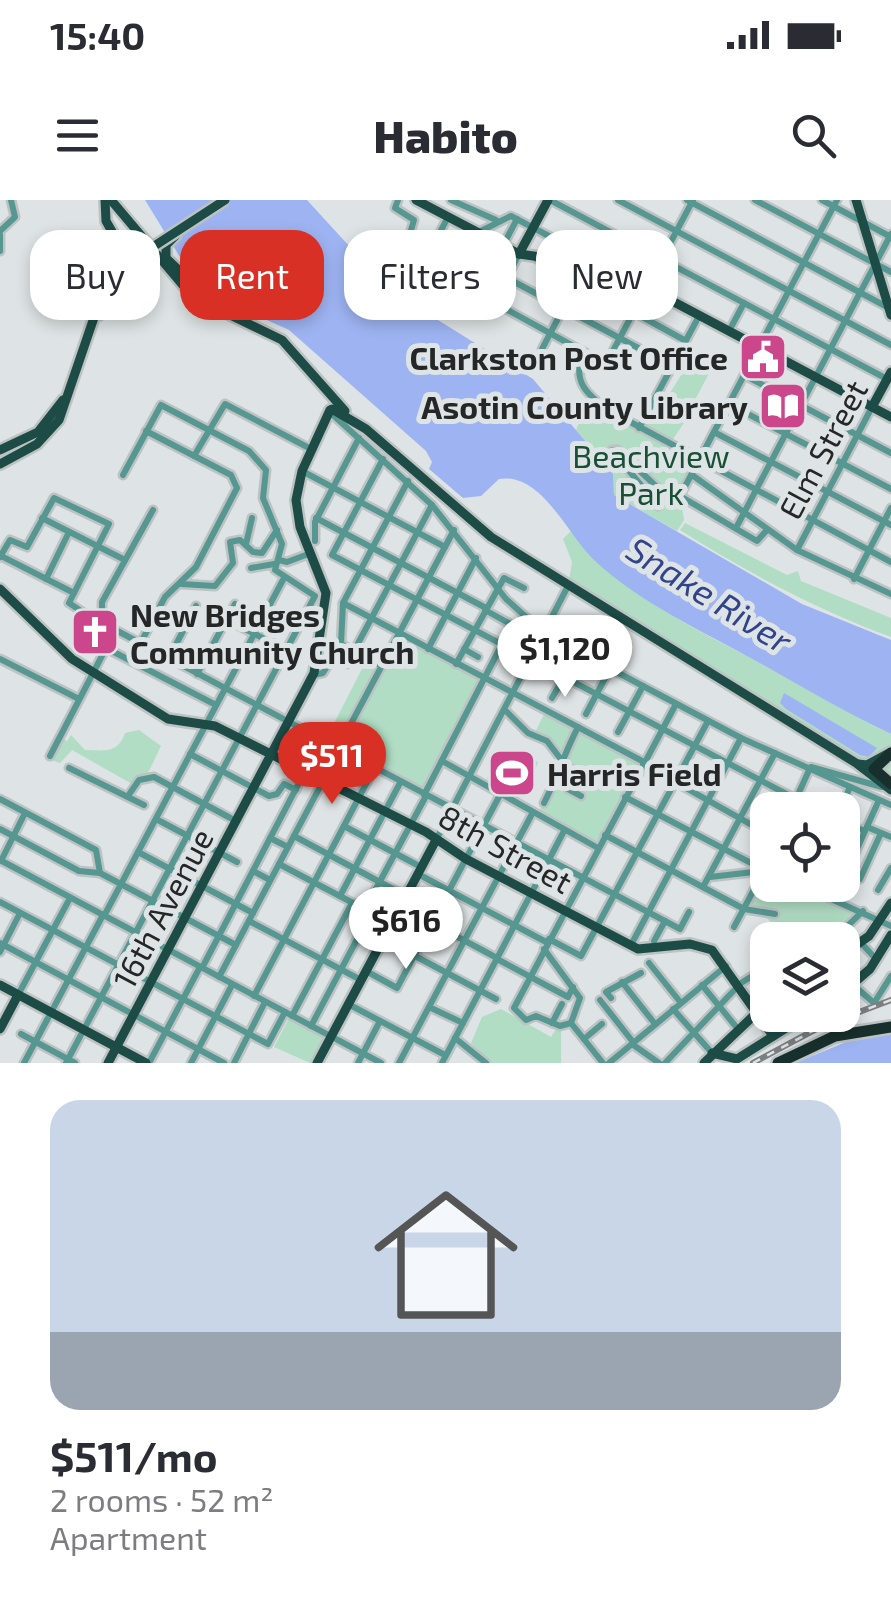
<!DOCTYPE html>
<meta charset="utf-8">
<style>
:root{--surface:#fff;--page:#f7f7f7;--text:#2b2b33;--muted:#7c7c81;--accent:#d93025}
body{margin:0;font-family:"Exo 2",sans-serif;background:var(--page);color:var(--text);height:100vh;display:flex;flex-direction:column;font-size:38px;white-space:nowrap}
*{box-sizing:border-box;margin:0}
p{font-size:32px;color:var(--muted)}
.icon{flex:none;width:55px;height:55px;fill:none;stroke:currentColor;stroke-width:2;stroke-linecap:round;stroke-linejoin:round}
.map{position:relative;height:863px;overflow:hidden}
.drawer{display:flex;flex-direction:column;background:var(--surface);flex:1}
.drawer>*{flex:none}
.banner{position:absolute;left:30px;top:30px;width:832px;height:90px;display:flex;gap:20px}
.buttons{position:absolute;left:750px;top:592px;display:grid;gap:20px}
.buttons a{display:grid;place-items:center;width:110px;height:110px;border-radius:20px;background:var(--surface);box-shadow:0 5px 15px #0003;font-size:50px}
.price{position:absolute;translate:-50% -85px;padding:0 22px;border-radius:35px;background:#fff;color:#222;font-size:32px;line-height:65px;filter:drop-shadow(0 2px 5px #0008)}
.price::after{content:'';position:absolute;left:50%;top:60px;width:30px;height:22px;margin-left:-15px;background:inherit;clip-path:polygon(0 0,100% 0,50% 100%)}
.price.selected{background:var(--accent);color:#fff}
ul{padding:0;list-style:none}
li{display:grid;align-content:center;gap:20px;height:530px;padding:0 50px}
li span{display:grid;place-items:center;height:310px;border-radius:30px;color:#555}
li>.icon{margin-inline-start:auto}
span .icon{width:180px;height:180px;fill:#fffc;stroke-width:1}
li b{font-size:42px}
.pill{padding:0 35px;border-radius:30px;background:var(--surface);box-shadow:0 5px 15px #0003;font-size:35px;line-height:90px}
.pill.selected{background:var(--accent);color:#fff}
.status{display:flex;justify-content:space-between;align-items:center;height:70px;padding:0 50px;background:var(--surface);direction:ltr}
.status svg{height:28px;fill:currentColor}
header{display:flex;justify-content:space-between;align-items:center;height:130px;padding:0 50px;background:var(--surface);font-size:45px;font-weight:800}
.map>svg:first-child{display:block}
.green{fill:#b0ddc3}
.water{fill:#9eb4f2}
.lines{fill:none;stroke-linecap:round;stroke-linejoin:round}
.minor-casing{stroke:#bdc2c3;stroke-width:11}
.major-casing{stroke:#bdc2c3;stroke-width:14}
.highway-casing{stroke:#bdc2c3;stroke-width:16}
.minor{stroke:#569891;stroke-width:6}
.major{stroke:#1d4c47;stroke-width:9}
.highway{stroke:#18302d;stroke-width:11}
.rail-casing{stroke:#7b7f7f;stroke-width:6}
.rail{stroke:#dee4e5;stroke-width:2.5;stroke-dasharray:8;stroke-linecap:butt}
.major-bridge-casing{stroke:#bdc2c3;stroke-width:14;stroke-linecap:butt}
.major-bridge{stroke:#1d4c47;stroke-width:9}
.labels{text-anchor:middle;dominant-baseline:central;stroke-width:10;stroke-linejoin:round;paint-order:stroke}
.poi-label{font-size:32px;font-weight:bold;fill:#252727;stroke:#dee4e5;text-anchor:end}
.street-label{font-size:32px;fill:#252727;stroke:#dee4e5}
.park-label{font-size:32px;fill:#185036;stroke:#dee4e5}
.water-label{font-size:35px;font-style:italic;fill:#30438c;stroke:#dee4e5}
</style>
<div class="status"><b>15:40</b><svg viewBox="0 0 49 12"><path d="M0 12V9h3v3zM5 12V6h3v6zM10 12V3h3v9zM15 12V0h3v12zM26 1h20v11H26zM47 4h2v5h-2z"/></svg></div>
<header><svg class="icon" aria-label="menu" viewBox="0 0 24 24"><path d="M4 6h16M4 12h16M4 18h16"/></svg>Habito<svg class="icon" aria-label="search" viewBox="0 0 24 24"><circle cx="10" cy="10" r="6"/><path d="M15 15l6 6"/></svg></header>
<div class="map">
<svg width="891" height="863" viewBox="0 0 891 863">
<rect width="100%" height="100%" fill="#dee4e5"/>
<g class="green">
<polygon points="693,156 713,166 689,211 682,210 690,214 671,242 643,225 655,209 675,208 670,193"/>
<polygon points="590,197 699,260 680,296 684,320 677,331 614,295 613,274 576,230"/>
<path d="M685,323l102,52 11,-4 3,10 90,37v19c-75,-28 -143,-64 -211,-107z"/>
<path d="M571,331c45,59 118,95 183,129 46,24 90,52 137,74v48l-323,-196 4,-24 -9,-23z"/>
<polygon points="400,436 482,479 423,592 325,541 367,459 383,468"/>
<polygon points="546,510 644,562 598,648 537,616 558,571 554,569 559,559 533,537"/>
<path d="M139,530l22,16 -14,29 -15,9 -60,-34 -12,13 -9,-3 10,-22 6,3 4,-6 14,15c16,0 33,5 40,-17z"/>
<polygon points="521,554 538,562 525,596 517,598 487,579 499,557"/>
<path d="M764,671l4,14h32l56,24c-20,26 -48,31 -80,31 -3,-23 -11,-25 -32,-31z"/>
<polygon points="501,809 551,837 558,826 561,828 561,863 490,863 471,843 482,817"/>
<polygon points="289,818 324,837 310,863 274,847"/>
</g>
<g class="water">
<path d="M145,0h162l54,59 72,58 100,62 80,95 1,21 188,109 89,36v94c-47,-22 -90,-48 -135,-73 -54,-30 -116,-58 -162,-101 -26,-24 -52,-88 -95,-81l-18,17 -18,2 -34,-29 3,-7 -6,-11 -137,-121 -67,-30 -31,-25z"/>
<polygon points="784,493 877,548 869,557 860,555 786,509 780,503"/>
<polygon points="891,834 891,863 795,863 846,842"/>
</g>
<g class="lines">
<g class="minor-casing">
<g id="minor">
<polyline points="398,0 395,8 414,20 409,37 395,42 409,62"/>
<polyline points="451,0 496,20"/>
<polyline points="550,0 889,180"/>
<polyline points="618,0 891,145"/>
<polyline points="687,0 889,108"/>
<polyline points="755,0 891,72"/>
<polyline points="822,0 891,37"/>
<polyline points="0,31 15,17 11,0"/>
<polyline points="479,32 511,16 600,63"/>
<polyline points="0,35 0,51"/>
<polyline points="519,54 504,84 504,108 606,164 693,0"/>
<polyline points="535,58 686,141"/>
<polyline points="426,59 448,17"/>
<polyline points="507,78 672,166"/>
<polyline points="479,91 517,19"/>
<polyline points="729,131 744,103"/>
<polyline points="542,149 588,61"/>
<path d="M584,152c-13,28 2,42 24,58l283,152"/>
<polyline points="744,175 891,253"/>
<polyline points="729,204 891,289"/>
<polyline points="333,215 432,305 506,399 545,434 741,538 891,605"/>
<polyline points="639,228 699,116"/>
<polyline points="714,232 891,325"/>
<polyline points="194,256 225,204 311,249"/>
<polyline points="383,259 332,355 817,610"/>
<polyline points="302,271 445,347"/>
<polyline points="692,275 797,350 891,394"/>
<polyline points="680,296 757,341 767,330"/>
<polyline points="658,306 612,250 618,250 662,292 680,296 837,0"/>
<polyline points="153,310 102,402 102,414 110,427 680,729 689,712"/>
<polyline points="42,318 125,360"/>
<polyline points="316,318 486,408"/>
<polyline points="736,328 891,34"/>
<polyline points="315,341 315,322 359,238"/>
<polyline points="246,344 252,318"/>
<polyline points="797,350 872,207"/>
<polyline points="1,356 74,393"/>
<polyline points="0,357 10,340 27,347 54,298 109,324 69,403 93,419"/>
<polyline points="279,360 287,362 311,353"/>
<polyline points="251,368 274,364"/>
<polyline points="46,379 69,332"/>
<polyline points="854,379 891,308"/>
<polyline points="181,384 215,386 233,363 230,342 240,340 253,352 262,353 277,330"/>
<polyline points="343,403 644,562"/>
<polyline points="485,410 541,441"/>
<polyline points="212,412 286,450"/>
<polyline points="140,444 165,397 196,367 237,288 231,275 146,231"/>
<polyline points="341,444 343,403 408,281"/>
<polyline points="341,444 382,466"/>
<polyline points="428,449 476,358"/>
<polyline points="464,449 478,457"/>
<polyline points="169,458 196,406"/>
<polyline points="0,459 79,499"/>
<polyline points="347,464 432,305"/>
<polyline points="456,464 504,378 524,388"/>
<polyline points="197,474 235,404"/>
<polyline points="314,475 323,473 341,444"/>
<polyline points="552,498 578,452"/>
<polyline points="507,512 528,533 547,541 560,558"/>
<polyline points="586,514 610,469"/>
<polyline points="618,532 643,486"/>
<polyline points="337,550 454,330"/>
<polyline points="190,554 269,596 277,594 284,584 296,590"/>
<polyline points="50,556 106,448 216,505"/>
<polyline points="442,561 598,648"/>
<polyline points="561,564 590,579"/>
<polyline points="643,564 768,634"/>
<polyline points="811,567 882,587"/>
<polyline points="69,568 144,605"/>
<polyline points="577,572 568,589 581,596"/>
<polyline points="424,595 501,446"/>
<polyline points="128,596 139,580 154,577 236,621"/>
<polyline points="625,597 768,672"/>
<polyline points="0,599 96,650 100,673"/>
<path d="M544,603c14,-27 20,-49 34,-76"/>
<polyline points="791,610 810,568"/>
<polyline points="840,610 850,587"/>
<polyline points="156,619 237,662"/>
<polyline points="842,622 865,631"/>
<polyline points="344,626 421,667"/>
<polyline points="867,627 891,637"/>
<polyline points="0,629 79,671 100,673 236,745"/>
<polyline points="605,635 744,709 775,714"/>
<polyline points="294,636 406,696"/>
<polyline points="270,638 288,647"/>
<polyline points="436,640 568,386"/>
<polyline points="138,652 253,713"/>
<polyline points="0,660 381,863"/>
<polyline points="1,661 25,613"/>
<polyline points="279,664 391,723"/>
<polyline points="253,671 270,680"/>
<polyline points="418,674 548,743"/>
<polyline points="710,677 762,671"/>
<polyline points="860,679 881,633"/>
<polyline points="842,682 879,600"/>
<polyline points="800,685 891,726"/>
<polyline points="703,687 775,553"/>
<polyline points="878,690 891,668"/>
<polyline points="340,696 400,583"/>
<polyline points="0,702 268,844 285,812"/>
<polyline points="400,706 497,758"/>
<polyline points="365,709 426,596"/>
<polyline points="104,716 284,378"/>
<polyline points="249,721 361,780"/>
<polyline points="734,727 768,663"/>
<polyline points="383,739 496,799"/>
<polyline points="549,739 581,756 708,521"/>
<polyline points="833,740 863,711"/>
<polyline points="654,741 665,721"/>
<polyline points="0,743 224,863"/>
<polyline points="631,745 741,538"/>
<polyline points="864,746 875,758"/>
<polyline points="544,749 580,798 571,823 603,863"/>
<polyline points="0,752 20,713"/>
<polyline points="497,759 568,797 573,787"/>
<polyline points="649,763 681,803"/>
<polyline points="202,768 321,541"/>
<polyline points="366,771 397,788 501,593"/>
<polyline points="842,775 874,803 891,776"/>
<polyline points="219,777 339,551"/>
<polyline points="622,782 655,824"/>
<polyline points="702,785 737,828"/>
<polyline points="18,795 70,698"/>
<polyline points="254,796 374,569"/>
<polyline points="611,798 606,792 641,773"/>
<polyline points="600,800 633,842"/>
<polyline points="348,804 445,855"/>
<polyline points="429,807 463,823"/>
<polyline points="673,809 712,853"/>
<polyline points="292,816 352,703"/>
<polyline points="47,820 103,715"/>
<polyline points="552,823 562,804"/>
<polyline points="571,823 560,826 536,816 526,820 514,808 676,504"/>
<polyline points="311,826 371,713"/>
<polyline points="21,834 75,863"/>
<polyline points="455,838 486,863"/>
<polyline points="584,839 602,824"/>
<polyline points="632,844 659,863"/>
<polyline points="24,863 47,820"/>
<polyline points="66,863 315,396 275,370 282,344 263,298 266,270 249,251 161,205 123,275"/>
<polyline points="149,863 200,767"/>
<polyline points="191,863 232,785"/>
<polyline points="234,863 265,802"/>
<polyline points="358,863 380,821"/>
<polyline points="399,863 532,614"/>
<polyline points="442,863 564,631"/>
<polyline points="609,863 726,766"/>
<polyline points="665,863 741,783 768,766"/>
</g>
</g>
<g class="major-casing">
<g id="major">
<polyline points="105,0 106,21 130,63"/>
<polyline points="111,0 193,97 282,140 345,211"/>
<polyline points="416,0 519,54 606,66 891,217"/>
<polyline points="856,0 891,115"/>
<polyline points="176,35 166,45 166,58 218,108"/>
<polyline points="519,54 548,0"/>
<polyline points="99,115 118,89 158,60"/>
<polyline points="872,207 891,172"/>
<polyline points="332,209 366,229 491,337 856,563 891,590"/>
<polyline points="0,250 38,232 63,200"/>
<polyline points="0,264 37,244 59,220 100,100 114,80 146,54"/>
<polyline points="0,389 72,459 168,519 215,526 426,632 466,659 638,749 690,744 712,750 773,836"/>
<polyline points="858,564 867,565 891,552"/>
<polyline points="842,755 869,736 891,703"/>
<polyline points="0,785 146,863"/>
<polyline points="842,793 870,769 891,735"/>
<polyline points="0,829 18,795"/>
<polyline points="712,853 737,859 807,815"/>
<polyline points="108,863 314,473 326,393 300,327 296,300 302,271 330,210"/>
<polyline points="317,863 436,640"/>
<polyline points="704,863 768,802"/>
</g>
</g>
<g class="highway-casing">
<g id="highway">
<polyline points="891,553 874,569 891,584"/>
<polyline points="778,863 835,836 891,827"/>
</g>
</g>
<use href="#minor" class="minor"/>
<use href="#major" class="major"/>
<use href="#highway" class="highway"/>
<g class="rail-casing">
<polyline id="rail" points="753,863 822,826 891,800"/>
</g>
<use href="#rail" class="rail"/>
<g class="major-bridge-casing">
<polyline id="major-bridge" points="145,52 225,0"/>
</g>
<use href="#major-bridge" class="major-bridge"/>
</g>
<defs>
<g id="civic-square" transform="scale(2.5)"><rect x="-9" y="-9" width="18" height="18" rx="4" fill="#cb468b" stroke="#dee4e5"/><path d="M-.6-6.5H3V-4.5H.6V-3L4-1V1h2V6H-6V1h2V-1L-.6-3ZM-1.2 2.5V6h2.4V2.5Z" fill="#fff"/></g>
<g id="library-square" transform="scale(2.5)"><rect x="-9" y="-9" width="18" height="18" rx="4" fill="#cb468b" stroke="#dee4e5"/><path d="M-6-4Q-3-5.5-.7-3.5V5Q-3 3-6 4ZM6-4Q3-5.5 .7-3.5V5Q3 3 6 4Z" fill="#fff"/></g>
<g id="church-square" transform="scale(2.5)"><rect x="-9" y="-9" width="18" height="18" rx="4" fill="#cb468b" stroke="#dee4e5"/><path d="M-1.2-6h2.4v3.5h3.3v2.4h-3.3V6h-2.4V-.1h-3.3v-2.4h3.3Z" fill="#fff"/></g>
<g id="stadium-square" transform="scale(2.5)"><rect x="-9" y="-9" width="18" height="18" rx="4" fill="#cb468b" stroke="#dee4e5"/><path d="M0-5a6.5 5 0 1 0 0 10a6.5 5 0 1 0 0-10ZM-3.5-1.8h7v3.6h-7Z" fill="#fff"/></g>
</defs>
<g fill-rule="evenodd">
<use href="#civic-square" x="763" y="157"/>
<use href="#library-square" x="783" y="206"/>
<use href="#church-square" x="95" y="432"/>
<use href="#stadium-square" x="512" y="573"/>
</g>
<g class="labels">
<g class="poi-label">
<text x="728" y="157">Clarkston Post Office</text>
<text x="748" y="206">Asotin County Library</text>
<text x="130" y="414" text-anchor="start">New Bridges<tspan x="130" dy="37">Community Church</tspan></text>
<text x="547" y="573" text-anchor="start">Harris Field</text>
</g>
<g class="street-label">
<text transform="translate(822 249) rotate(-62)">Elm Street</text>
<text transform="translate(506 648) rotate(29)">8th Street</text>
<text transform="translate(162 708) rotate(-62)">16th Avenue</text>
</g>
<g class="park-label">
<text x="651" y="255">Beachview<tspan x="651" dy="37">Park</tspan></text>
</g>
<g class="water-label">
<text transform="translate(710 394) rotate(32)">Snake River</text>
</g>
</g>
</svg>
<div class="buttons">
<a><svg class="icon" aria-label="locate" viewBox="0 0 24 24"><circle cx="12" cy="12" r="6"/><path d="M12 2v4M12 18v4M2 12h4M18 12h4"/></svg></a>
<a><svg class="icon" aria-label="layers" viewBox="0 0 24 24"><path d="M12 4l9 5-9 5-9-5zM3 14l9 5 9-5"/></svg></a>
</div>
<b class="price" style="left:565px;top:500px">$1,120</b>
<b class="price selected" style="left:332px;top:607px">$511</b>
<b class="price" style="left:406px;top:772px">$616</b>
<div class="banner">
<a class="pill">Buy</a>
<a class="pill selected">Rent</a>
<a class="pill">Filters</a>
<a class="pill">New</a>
</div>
</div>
<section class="drawer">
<ul>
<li><span style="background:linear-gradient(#c9d6e8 75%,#9aa5b1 0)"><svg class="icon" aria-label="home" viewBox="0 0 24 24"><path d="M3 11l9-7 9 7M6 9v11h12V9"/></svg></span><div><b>$511/mo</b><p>2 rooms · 52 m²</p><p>Apartment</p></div></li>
</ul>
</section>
